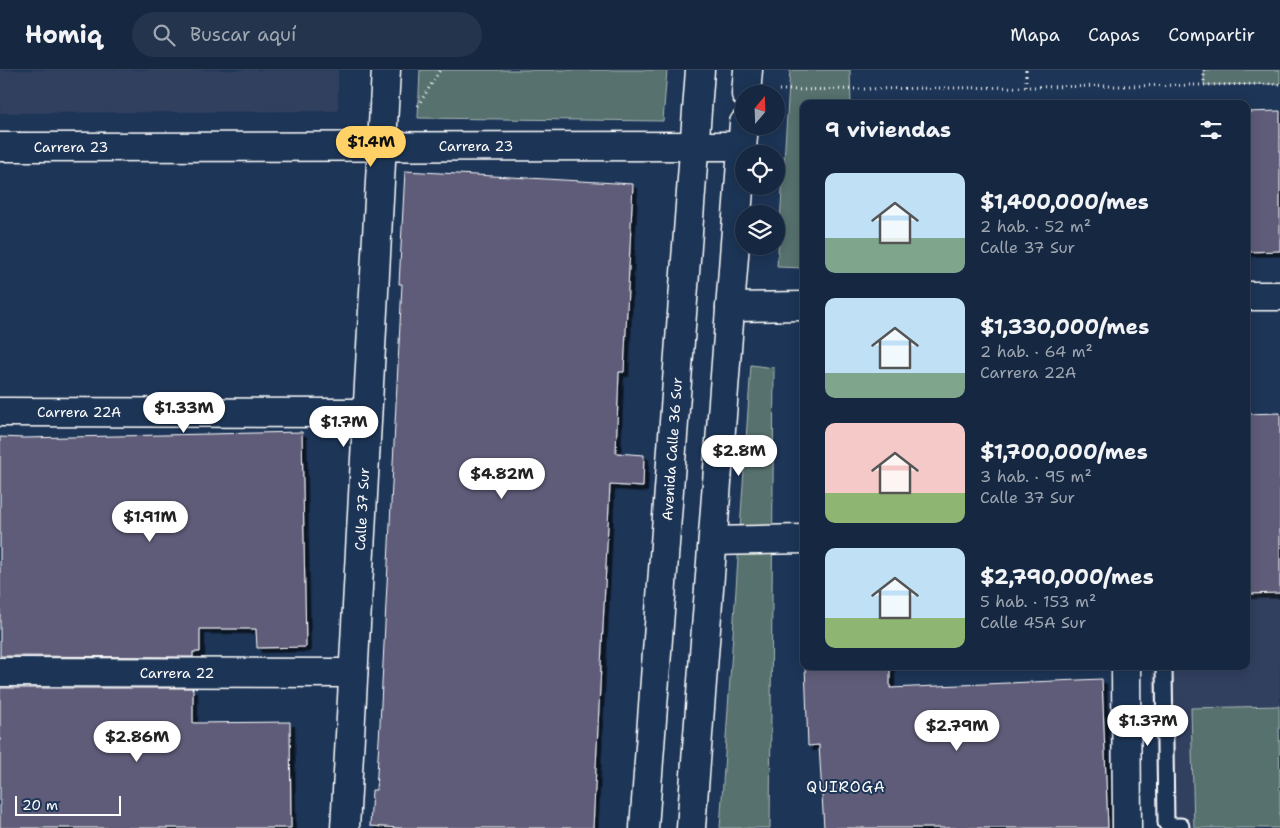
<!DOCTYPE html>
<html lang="es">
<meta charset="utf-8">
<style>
:root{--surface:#162841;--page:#23344c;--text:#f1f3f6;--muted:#9ea6b1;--line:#35445a;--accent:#ffd166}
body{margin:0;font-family:"Shantell Sans",sans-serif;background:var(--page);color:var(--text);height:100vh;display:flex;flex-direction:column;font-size:19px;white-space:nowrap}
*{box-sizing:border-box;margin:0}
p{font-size:16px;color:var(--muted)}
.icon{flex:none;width:28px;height:28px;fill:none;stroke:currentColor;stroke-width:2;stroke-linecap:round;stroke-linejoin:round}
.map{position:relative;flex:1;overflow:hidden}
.drawer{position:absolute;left:800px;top:30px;width:450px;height:570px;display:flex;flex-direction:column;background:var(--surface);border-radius:10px;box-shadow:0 2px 12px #0003,0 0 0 1px var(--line)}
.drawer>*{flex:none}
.needle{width:32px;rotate:19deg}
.buttons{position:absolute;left:735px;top:15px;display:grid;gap:10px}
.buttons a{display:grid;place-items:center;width:50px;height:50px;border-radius:50%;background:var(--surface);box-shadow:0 2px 12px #0003,0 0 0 1px var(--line);font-size:25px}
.scale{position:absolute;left:15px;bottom:12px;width:106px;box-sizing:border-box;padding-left:5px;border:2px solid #fff;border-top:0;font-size:14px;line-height:18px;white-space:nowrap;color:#fff;-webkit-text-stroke:4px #1d3557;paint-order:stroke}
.price{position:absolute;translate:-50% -42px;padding:0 11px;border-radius:18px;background:#fff;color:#222;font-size:16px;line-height:32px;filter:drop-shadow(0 1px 2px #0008)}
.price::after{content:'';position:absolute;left:50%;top:30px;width:15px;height:11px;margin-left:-8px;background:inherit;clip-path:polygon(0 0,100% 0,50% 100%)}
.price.on{background:var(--accent);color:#111}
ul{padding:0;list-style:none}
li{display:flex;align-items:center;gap:15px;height:125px;padding:0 25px}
li span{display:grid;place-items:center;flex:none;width:140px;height:100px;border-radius:10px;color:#555}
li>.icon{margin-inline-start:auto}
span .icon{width:60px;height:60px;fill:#fffc;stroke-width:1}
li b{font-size:21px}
h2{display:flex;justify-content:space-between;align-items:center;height:60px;padding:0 25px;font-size:21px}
header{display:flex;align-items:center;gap:30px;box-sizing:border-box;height:70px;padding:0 25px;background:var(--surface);border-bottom:1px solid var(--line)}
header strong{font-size:24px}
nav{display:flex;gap:28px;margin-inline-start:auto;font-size:18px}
.search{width:350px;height:45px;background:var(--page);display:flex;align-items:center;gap:12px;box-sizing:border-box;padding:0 18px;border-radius:28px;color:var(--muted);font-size:19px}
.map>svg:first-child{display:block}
.built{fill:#304061}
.green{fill:#57716e;stroke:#abb8b6}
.building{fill:#5e5b79;stroke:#fff;filter:url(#shadow)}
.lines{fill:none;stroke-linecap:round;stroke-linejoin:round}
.service-casing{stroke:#fff;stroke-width:19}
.minor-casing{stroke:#fff;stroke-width:31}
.secondary-casing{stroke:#fff;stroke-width:31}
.path{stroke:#fff;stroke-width:3;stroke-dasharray:1 4;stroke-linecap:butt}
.service{stroke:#1d3557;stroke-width:15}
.minor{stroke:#1d3557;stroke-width:28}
.secondary{stroke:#1d3557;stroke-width:28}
.labels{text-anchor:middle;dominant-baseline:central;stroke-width:4;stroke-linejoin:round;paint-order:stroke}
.street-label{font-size:14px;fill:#fff;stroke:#1d3557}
.neighbourhood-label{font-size:15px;letter-spacing:1px;fill:#fff;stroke:#1d3557}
</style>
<header>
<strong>Homiq</strong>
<div class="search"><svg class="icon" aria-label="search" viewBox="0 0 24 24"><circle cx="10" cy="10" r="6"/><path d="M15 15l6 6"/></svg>Buscar aquí</div>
<nav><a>Mapa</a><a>Capas</a><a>Compartir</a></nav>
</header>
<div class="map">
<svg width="1280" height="758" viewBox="0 0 1280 758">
<defs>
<filter id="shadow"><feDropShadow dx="4.5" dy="4.5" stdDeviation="0" flood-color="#0009"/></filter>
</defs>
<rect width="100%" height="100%" fill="#1d3557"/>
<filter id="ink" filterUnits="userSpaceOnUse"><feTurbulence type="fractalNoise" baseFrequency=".02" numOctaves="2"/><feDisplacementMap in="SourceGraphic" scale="10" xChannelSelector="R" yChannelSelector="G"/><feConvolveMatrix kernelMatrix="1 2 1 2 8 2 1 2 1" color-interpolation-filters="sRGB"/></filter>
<g filter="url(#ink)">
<g class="built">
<polygon points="0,0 338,0 338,41 0,43"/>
<polygon points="1280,343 1280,758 1157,758 1152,596 1246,596 1246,344"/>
</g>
<g class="green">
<polygon points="420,0 667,0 663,51 418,48"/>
<polygon points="790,0 850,0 851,34 804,34 804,198 777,197"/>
<polygon points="1204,0 1280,0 1280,14 1204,15"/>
<polygon points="751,295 774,298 770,758 720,758"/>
<polygon points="1279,636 1280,758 1194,758 1191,638"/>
</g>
<g class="building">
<polygon points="1280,41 1280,181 1246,182 1246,42"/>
<polygon points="405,101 633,114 624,302 619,302 616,383 644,385 643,417 610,415 593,758 399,758 370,756 372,720 376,720 380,654 402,214 399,214"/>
<polygon points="1280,343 1280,523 1246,524 1246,344"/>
<polygon points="302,362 306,577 257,578 256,559 200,559 200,582 193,582 193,587 0,586 0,367 24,368"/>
<polygon points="805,596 890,596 890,618 1102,609 1108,758 824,758 819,675 808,676"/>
<polygon points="0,618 193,618 193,653 290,652 291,758 0,758"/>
</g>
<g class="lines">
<g class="service-casing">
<polyline id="service" points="1164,596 1166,753 1169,756 1181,756"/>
</g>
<g class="minor-casing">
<g id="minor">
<polyline points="0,77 742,76"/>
<polyline points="1246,226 1280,226"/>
<polyline points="730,237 804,236"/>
<polyline points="0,342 367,343"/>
<polyline points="713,471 804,469"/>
<polyline points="1126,596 1127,758"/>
<polyline points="0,602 353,603"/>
<polyline points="345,758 386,0"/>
</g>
</g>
<g class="secondary-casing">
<g id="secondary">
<polyline points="746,24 748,0"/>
<polyline points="644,758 700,0"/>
<polyline points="691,758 744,53"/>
</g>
</g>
<g class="path">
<polyline points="1026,0 1026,18"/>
<polyline points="1204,0 1204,15"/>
<polyline points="779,20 1280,14"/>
<polyline points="418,36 440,0"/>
</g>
<use href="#service" class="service"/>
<use href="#minor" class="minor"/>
<use href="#secondary" class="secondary"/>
</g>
</g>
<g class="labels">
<g class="street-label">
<text x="476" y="76">Carrera 23</text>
<text x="71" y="77">Carrera 23</text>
<text x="79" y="342">Carrera 22A</text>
<text transform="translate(672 379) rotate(-86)">Avenida Calle 36 Sur</text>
<text transform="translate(362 439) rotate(-87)">Calle 37 Sur</text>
<text x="177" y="603">Carrera 22</text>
</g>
<g class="neighbourhood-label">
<text x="846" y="717">QUIROGA</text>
</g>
</g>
</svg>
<div class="buttons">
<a><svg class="needle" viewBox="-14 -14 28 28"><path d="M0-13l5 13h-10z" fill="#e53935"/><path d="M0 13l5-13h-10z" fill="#9ea6b1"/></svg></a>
<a><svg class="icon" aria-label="locate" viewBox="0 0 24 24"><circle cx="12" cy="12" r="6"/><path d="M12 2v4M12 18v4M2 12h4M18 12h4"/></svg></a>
<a><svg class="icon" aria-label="layers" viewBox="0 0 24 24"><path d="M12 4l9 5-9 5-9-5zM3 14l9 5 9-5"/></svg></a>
</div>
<div class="scale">20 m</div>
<b class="price on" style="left:371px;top:98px">$1.4M</b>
<b class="price" style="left:184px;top:364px">$1.33M</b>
<b class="price" style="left:344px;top:378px">$1.7M</b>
<b class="price" style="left:739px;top:407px">$2.8M</b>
<b class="price" style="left:502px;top:430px">$4.82M</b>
<b class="price" style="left:150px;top:473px">$1.91M</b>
<b class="price" style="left:1148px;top:677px">$1.37M</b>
<b class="price" style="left:957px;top:682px">$2.79M</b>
<b class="price" style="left:137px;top:693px">$2.86M</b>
<section class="drawer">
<h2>9 viviendas<svg class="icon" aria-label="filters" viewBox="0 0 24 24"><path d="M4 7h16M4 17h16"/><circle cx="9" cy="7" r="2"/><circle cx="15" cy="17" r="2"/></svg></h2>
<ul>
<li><span style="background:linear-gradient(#bfe0f5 65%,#7fa58c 0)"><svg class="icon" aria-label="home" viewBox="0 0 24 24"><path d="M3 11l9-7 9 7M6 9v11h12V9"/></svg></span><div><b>$1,400,000/mes</b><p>2 hab. · 52 m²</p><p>Calle 37 Sur</p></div></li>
<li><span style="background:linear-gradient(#bfe0f5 75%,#7fa58c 0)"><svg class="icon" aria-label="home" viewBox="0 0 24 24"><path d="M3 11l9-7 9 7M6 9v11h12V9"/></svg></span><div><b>$1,330,000/mes</b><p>2 hab. · 64 m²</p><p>Carrera 22A</p></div></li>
<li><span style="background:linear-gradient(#f6c9c9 70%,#8fb573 0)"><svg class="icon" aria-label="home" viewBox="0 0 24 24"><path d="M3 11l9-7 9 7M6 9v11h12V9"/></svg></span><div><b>$1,700,000/mes</b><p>3 hab. · 95 m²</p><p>Calle 37 Sur</p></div></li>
<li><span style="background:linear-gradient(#bfe0f5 70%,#8fb573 0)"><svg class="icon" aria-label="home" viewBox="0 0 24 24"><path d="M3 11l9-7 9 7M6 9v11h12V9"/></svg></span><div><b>$2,790,000/mes</b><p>5 hab. · 153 m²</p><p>Calle 45A Sur</p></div></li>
</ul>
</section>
</div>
